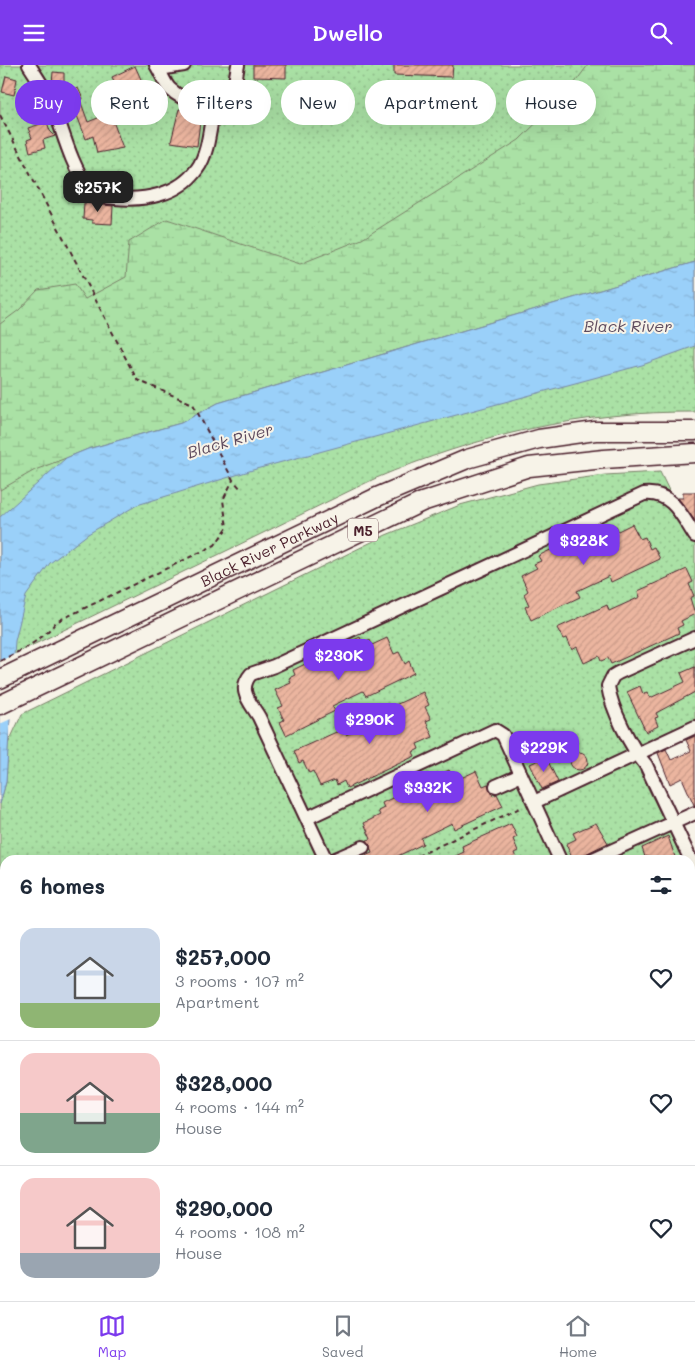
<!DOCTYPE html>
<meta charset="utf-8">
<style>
:root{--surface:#fff;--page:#f2f2f3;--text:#1f2937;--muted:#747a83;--line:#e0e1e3;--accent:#7c3aed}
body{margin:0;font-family:Mali,sans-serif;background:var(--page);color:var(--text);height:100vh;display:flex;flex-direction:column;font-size:19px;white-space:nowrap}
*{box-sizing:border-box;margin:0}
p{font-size:16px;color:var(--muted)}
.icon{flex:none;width:28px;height:28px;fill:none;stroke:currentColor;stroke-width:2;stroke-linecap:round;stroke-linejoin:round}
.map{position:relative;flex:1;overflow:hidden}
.side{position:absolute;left:0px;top:790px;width:695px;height:446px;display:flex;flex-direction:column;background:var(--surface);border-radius:15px 15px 0 0;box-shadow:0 5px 20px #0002}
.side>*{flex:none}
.hud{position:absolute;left:15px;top:15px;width:665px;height:45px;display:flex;gap:10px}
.price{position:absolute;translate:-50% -42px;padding:0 11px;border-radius:10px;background:var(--accent);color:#fff;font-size:16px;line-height:32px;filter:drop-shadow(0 1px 2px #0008)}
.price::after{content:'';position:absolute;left:50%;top:30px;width:15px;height:11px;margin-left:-8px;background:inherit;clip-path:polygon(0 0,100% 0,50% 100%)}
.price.active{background:#222;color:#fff}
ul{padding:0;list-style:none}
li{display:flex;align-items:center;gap:15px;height:125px;padding:0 20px}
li+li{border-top:1px solid var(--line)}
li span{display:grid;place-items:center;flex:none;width:140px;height:100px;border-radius:15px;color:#555}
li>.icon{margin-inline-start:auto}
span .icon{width:60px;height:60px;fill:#fffc;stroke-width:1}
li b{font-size:21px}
h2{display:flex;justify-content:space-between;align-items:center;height:60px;padding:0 20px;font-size:21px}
.pill{padding:0 18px;border-radius:22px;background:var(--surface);box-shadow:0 5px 20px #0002;font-size:18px;line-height:45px}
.pill.active{background:var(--accent);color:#fff}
header{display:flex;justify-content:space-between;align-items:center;height:65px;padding:0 20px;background:var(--accent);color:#fff;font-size:22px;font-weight:600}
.tabs{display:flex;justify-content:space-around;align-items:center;height:70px;border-top:1px solid var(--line);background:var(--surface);font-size:14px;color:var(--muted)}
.tabs a{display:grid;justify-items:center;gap:2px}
.tabs .active{color:var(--accent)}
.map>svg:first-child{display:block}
.built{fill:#f3e0d2}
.grass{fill:url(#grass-dots);stroke:#7a8068}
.wetland{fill:url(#wetland-marsh);stroke:#7a8068}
.garden{fill:#aae1a5;stroke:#7a8068}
.water{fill:url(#water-ripples);stroke:#7a89a7}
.pier{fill:#f7f3e8}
.building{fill:url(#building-hatch);stroke:#4a1f2b}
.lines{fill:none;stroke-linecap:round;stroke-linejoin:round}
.minor-casing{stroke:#4a1f2b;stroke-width:16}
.highway-casing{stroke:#4a1f2b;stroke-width:21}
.path{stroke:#4a1f2b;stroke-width:2;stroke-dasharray:5 4;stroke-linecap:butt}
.minor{stroke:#f7f3e8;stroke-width:12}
.highway{stroke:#f7f3e8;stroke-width:18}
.labels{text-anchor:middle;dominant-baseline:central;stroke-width:4;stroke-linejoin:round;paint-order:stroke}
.shield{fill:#f7f3e8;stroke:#7e5f64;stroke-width:1}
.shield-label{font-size:14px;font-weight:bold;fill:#4a1f2b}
.street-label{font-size:15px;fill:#4a1f2b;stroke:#f7f3e8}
.water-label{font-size:16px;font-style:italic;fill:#5e4b5e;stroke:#f7f3e8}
</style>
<header><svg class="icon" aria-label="menu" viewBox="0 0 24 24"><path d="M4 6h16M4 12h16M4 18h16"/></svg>Dwello<svg class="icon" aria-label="search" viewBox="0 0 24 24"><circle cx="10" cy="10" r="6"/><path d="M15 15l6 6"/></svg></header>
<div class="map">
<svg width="695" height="1236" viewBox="0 0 695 1236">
<defs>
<pattern id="grass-dots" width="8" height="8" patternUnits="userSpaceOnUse" patternTransform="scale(1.25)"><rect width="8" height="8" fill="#aae1a5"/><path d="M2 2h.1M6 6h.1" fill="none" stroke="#94c18e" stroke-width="1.8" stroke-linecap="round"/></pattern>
<pattern id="wetland-marsh" width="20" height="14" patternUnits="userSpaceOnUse" patternTransform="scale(1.25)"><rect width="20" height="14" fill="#aae1a5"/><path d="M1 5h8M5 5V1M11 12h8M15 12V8" fill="none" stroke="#94c18e"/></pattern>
<pattern id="water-ripples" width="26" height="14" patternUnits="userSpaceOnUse" patternTransform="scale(1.25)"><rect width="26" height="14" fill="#9ad0f9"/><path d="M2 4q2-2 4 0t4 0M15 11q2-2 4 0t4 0" fill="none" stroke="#86b2d6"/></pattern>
<pattern id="building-hatch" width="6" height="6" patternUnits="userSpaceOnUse" patternTransform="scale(1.25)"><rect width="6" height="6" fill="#ebb59f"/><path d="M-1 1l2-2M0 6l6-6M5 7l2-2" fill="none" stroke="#cb9b89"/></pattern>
</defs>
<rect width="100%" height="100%" fill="#f7f3e8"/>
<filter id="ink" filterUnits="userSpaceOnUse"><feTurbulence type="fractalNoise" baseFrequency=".02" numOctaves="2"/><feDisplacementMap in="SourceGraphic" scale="10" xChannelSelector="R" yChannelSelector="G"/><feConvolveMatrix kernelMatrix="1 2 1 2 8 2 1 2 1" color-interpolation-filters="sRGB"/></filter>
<g filter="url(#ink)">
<polygon class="built" points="288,1231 374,1231 364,1236 293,1236"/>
<g class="grass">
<path d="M0,0h695v347c-112,-1 -218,23 -321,67l-374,182z"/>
<polygon points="660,407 678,444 695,472 695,659 631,688 683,795 5,795 5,1130 0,1132 0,739 6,717 8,679 22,649 386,470 460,440 538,419 605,410"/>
<polygon points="690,808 695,819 695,1236 396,1236 394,1231 690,1231"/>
</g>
<polygon class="wetland" points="588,0 695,0 695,197 218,338 181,358 88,384 66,393 35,405 0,425 0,259 19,245 38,225 75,219 85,234 126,212 129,177 167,154 300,199 362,174 519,75 568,27"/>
<g class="garden">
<polygon points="695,974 695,1216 690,1218 690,977"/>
<polygon points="624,1231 660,1231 650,1236 626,1236"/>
</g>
<polygon class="water" points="695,197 695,281 642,300 256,404 137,440 88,469 50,498 26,531 15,576 6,717 0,739 0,452 66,393 88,384 181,358 218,338"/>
<polygon class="pier" points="17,588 13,653 0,659 0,596"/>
<g class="building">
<polygon points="253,0 286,0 286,13 253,12"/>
<polygon points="394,0 453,0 452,12 394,10"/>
<polygon points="135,1 144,21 130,28 134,37 126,41 112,12"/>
<polygon points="53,7 64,8 64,19 52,19"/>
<polygon points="6,11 17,14 14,30 2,27"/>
<polygon points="78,23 83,34 80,35 88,57 110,48 123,83 97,88 93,71 86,74 68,27"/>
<polygon points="184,43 201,48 197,81 171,77 179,44 184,45"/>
<polygon points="47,57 50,66 55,71 43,75 45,83 30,87 27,75 32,73 28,63"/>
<polygon points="84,138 113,141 112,159 92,158 92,155 83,154"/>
<polygon points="683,427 695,427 695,456 678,433 683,433"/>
<polygon points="606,458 609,464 616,461 618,466 632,459 640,474 645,472 650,484 654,482 660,494 611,517 609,511 577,526 580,532 531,555 525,542 529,540 524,529 528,526 521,511 537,503 534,499 541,496 538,491"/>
<polygon points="687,504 693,517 689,519 694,531 690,533 695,549 681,556 683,560 677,563 679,568 611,599 608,593 601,596 599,591 584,598 577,582 572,585 567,573 563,574 557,563 607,540 609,546 640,532 638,526"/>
<polygon points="360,572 363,579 370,575 372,580 387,573 394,589 399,587 405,599 409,596 414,608 366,631 363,626 332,641 335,646 286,670 280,657 284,655 278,643 283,641 275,625 291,618 289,613 295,610 293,605"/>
<polygon points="695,602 695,627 656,648 658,652 655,653 658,661 646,667 627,627 640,621 643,629 647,627 650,633 685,617 681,608"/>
<polygon points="423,627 429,640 425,642 431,654 426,656 433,672 417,679 419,684 413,687 415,691 347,723 344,716 337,720 335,715 320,721 313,706 309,708 303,696 299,698 294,686 343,664 346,670 377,655 374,650"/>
<polygon points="695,671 695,740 694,740 682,713 670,719 658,688 666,684 671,695 691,686 686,675"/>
<circle cx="579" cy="696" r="9"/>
<polygon points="546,692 558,717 542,724 530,699"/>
<polygon points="449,705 452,711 459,708 461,713 476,706 483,721 488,719 493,731 497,729 503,741 454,764 452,758 421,773 423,779 389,795 356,795 372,788 367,775 371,774 364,758 380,750 378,746 384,743 382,738"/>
<polygon points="596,758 608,778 573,795 566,779 576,774 573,768"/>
<polygon points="511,759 517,772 513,774 518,786 514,788 517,795 447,795 464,787 462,781"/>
<polygon points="668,771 676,795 649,795 647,791 645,792 642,783"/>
</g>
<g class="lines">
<g class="minor-casing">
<g id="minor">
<path d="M29,0c9,14 19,28 25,43 10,27 17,56 34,80 7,10 17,9 27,10 29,3 64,-3 82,-29 12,-16 13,-44 17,-63"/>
<path d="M156,0c5,7 8,18 14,24 12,11 41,23 55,13l10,-20 3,-17"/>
<polyline points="159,4 184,0"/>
<path d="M695,573l-77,35 -5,3 -5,10c3,22 23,62 38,79l49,104"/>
<polyline points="496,721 521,710"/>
<polyline points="534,737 695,662"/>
<polyline points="307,753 495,665 503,670 560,795"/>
<path d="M326,795l-67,-143c-9,-15 -22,-27 -8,-43l23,-8 370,-172c28,-3 38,22 51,42"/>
<polyline points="333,795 363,782"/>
<polyline points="591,795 695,748"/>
<polyline points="690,862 695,860"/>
<polyline points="690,928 695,926"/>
<polyline points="0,1204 5,1203"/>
<polyline points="22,1231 24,1236"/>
<polyline points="274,1231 280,1236"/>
<polyline points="444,1231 446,1236"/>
<polyline points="232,1236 247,1231"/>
</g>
</g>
<g class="highway-casing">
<g id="highway">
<path id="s1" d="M0,614l377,-182 90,-38 72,-20 56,-8h100"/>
<polyline points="0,640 422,437 529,402 604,394 695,388"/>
</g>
</g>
<g class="path">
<polyline points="0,50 137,315 193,339 233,415 242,425"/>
<path d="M0,596c20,-10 43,-21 56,-39l159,-77 12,-17 -4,-28 10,-20"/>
<polyline points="409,795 522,742"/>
</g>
<use href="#minor" class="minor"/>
<use href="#highway" class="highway"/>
</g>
</g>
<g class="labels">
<rect class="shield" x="348" y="453.5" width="30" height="23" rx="4"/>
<g class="shield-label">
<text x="363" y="465">M5</text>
</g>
<g class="street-label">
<text stroke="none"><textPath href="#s1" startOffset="299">Black River Parkway</textPath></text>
</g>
<g class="water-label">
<text x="628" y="260">Black River</text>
<text transform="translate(230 375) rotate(-16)">Black River</text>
</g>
</g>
</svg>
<b class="price active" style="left:98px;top:148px">$257K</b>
<b class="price" style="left:584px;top:501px">$328K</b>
<b class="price" style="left:339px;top:616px">$230K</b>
<b class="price" style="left:370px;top:680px">$290K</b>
<b class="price" style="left:544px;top:708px">$229K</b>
<b class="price" style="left:428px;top:748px">$332K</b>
<div class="hud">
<a class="pill active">Buy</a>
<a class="pill">Rent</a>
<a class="pill">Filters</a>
<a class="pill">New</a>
<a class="pill">Apartment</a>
<a class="pill">House</a>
</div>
<section class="side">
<h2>6 homes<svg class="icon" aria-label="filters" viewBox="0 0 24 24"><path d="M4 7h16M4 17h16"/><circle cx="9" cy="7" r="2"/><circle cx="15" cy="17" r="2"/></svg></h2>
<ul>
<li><span style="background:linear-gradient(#c9d6e8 75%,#8fb573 0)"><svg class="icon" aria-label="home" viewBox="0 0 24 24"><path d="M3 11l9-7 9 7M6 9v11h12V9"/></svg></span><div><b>$257,000</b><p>3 rooms · 107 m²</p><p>Apartment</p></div><svg class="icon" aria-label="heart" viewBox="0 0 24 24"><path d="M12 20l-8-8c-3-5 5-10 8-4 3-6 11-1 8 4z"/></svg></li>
<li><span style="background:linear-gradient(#f6c9c9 60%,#7fa58c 0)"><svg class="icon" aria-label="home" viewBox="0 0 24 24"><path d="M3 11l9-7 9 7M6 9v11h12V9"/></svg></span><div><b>$328,000</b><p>4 rooms · 144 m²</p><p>House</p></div><svg class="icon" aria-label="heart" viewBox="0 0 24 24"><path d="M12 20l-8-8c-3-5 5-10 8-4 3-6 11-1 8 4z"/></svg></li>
<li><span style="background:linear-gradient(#f6c9c9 75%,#9aa5b1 0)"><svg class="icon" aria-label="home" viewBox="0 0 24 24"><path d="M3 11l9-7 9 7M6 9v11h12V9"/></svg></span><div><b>$290,000</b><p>4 rooms · 108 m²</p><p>House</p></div><svg class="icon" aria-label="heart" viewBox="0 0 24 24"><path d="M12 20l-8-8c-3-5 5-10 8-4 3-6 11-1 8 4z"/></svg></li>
</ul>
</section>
</div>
<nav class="tabs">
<a class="active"><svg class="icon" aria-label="map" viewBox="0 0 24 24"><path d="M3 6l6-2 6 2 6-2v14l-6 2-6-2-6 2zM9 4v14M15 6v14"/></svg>Map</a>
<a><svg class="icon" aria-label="saved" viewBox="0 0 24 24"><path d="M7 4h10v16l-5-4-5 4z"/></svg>Saved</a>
<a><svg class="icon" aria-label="home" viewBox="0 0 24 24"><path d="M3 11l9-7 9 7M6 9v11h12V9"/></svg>Home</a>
</nav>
